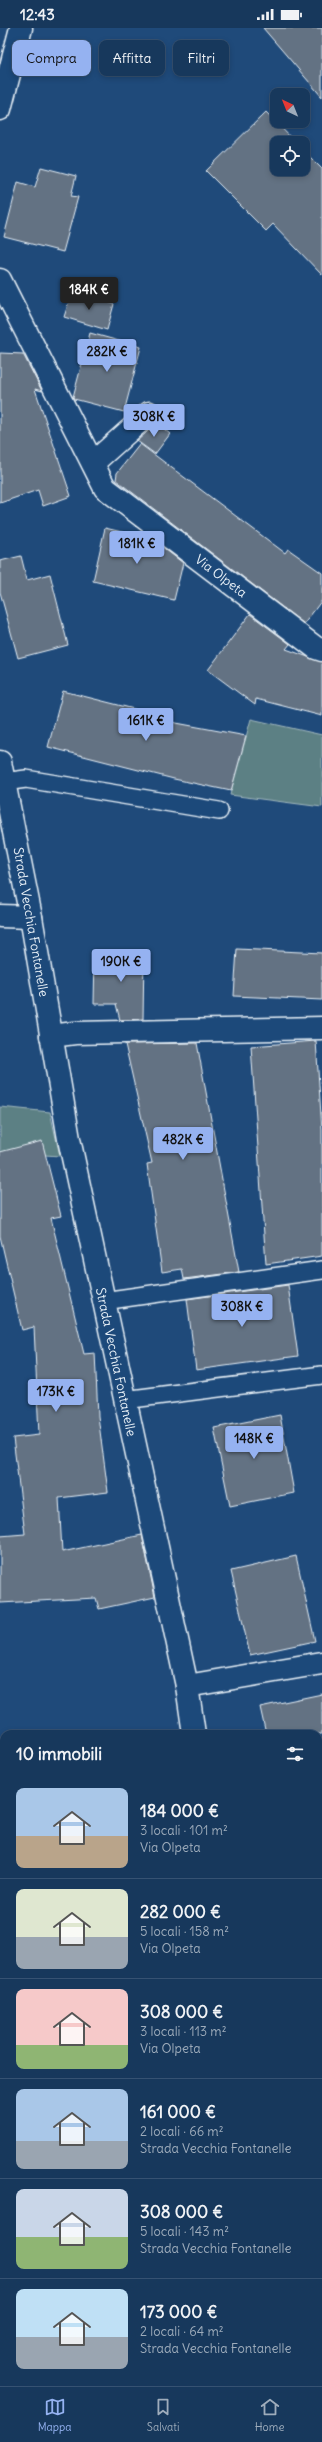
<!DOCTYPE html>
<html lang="it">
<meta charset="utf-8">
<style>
:root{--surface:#17385c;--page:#203f62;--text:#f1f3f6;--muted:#9eacbb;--line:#365272;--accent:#95b2f1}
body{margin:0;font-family:Delius,sans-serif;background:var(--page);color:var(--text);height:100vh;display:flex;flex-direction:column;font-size:15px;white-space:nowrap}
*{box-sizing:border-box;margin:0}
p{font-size:13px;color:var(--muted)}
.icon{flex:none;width:22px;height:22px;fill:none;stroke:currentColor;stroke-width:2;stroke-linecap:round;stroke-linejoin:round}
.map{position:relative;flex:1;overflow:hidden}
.drawer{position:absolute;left:0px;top:1702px;width:322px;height:656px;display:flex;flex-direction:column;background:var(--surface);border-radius:12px 12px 0 0;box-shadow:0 2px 6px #0003,0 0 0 1px var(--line)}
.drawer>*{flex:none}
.guide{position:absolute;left:12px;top:12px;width:298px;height:36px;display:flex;gap:8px}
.needle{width:26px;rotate:317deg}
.tools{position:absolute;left:270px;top:60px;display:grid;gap:8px}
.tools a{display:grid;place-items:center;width:40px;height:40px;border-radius:8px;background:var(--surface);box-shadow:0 2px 6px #0003,0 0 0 1px var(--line);font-size:20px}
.price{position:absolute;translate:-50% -34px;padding:0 9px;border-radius:4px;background:var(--accent);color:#111;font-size:13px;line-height:26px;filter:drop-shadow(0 1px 2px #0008)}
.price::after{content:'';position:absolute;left:50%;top:24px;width:12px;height:9px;margin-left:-6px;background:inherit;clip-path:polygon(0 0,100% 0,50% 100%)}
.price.active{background:#222;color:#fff}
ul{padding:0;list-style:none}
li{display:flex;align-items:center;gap:12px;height:100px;padding:0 16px}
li+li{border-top:1px solid var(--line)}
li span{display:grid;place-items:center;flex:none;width:112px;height:80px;border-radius:8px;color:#555}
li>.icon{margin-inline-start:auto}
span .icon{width:48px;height:48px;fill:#fffc;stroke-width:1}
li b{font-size:17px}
h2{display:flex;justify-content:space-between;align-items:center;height:48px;padding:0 16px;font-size:17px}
.tag{padding:0 14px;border-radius:8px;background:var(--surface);box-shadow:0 2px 6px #0003,0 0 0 1px var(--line);font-size:14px;line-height:36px}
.tag.active{background:var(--accent);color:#111}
.status{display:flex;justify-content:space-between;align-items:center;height:28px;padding:0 20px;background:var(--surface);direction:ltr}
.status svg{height:11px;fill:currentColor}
.menu{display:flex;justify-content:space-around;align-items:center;height:56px;border-top:1px solid var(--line);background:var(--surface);font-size:11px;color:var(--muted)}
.menu a{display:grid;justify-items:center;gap:2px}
.menu .active{color:var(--accent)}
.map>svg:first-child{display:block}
.green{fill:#5c8084;stroke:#a2b8be}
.building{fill:#647283;stroke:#e8f1f8}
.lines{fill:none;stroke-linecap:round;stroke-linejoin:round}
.lane-casing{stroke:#e8f1f8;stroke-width:20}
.street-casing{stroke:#e8f1f8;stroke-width:25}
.secondary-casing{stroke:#e8f1f8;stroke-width:25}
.lane{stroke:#1f4a7a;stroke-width:17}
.street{stroke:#1f4a7a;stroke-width:22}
.secondary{stroke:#1f4a7a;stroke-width:22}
.labels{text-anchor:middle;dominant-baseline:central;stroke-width:3;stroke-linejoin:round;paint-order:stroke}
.street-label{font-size:13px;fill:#e8f1f8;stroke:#1f4a7a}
</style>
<div class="status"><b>12:43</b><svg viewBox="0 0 49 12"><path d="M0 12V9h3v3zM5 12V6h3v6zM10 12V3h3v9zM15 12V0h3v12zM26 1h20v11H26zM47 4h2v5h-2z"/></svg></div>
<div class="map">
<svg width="322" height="2358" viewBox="0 0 322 2358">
<rect width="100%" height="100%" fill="#1f4a7a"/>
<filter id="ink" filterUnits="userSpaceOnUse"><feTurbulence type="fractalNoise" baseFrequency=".025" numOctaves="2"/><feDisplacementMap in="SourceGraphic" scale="8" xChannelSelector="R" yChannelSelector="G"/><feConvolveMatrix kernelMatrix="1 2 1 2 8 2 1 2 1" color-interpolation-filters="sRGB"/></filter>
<g filter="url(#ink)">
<g class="green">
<polygon points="251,691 322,707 322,779 230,767"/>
<polygon points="0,1079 50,1084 60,1128 0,1124"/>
</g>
<g class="building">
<polygon points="263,0 322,0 322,69"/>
<polygon points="266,84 296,115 277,115 277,141 303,141 303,122 322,141 322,247 273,196 266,203 206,143"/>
<polygon points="41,139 76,148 71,168 78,169 63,224 4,209 18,154 35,159"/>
<polygon points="72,264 114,276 107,302 64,289"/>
<polygon points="90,305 141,319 124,384 74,371 73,369"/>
<polygon points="0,325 23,326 42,363 35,361 71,468 43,478 38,462 0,475"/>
<polygon points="157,395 170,406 155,426 137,413"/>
<polygon points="140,416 285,525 288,521 322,545 322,572 304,596 116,452 117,445"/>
<polygon points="105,500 152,511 183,535 174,572 93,553"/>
<polygon points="21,528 27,552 50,546 68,617 18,630 0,564 0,533"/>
<polygon points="250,586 290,616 286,621 322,634 322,688 256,671 255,677 208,642"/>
<polygon points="63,663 146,684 144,689 246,708 231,763 174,751 48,719"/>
<polygon points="237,921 322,925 322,972 234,968"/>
<polygon points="95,925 144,926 143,991 120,992 116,976 94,976"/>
<polygon points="316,1013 322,1102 322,1228 266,1236 251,1018"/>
<polygon points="197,1015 239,1244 184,1251 182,1241 162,1244 147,1136 152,1135 125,1016"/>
<polygon points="42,1113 61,1188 51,1190 84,1326 95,1325 98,1388 108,1464 59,1470 62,1524 142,1507 155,1569 99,1581 96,1570 0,1575 0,1508 25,1506 13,1410 39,1407 34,1299 22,1302 0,1208 0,1124"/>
<polygon points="288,1257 298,1328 196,1342 187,1271"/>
<polygon points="280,1387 294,1465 230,1478 214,1400"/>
<polygon points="296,1528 315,1613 250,1627 231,1543"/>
<polygon points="322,1666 322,1706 266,1706 260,1679"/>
</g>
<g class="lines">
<g class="lane-casing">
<g id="lane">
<polyline points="4,754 26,751 219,783"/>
<polyline points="103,1273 322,1242"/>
<polyline points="124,1372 322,1347"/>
<polyline points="210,2354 220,2358"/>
</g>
</g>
<g class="street-casing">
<g id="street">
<polyline points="0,252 105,460 316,620 322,622"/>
<polyline points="93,435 149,385"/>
<polyline points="0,734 31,889 69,1111 187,1658 194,1706"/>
<polyline points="0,888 31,889"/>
<polyline points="51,1008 75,1005 322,1000"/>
<polyline points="187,1658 322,1635"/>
<polyline points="0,1823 4,1823"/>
<polyline points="318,2054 322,2061"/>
</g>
</g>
<g class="secondary-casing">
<polyline id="secondary" points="0,81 21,0"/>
</g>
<use href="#lane" class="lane"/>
<use href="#street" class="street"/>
<use href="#secondary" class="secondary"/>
</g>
</g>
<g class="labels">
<g class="street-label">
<text transform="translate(221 548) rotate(37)">Via Olpeta</text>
<text transform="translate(31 894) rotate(80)">Strada Vecchia Fontanelle</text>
<text transform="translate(116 1334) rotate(78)">Strada Vecchia Fontanelle</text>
</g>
</g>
</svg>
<div class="tools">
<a><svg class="needle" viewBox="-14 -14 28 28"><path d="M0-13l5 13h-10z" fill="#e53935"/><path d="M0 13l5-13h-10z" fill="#9eacbb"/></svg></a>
<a><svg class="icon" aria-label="locate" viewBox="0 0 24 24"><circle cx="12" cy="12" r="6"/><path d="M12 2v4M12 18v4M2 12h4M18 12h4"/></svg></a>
</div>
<b class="price active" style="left:89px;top:283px">184K €</b>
<b class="price" style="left:107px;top:345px">282K €</b>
<b class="price" style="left:154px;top:410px">308K €</b>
<b class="price" style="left:137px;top:537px">181K €</b>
<b class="price" style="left:146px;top:714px">161K €</b>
<b class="price" style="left:121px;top:955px">190K €</b>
<b class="price" style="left:183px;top:1133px">482K €</b>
<b class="price" style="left:242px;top:1300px">308K €</b>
<b class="price" style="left:56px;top:1385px">173K €</b>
<b class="price" style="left:254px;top:1432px">148K €</b>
<div class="guide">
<a class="tag active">Compra</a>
<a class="tag">Affitta</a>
<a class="tag">Filtri</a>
</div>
<section class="drawer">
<h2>10 immobili<svg class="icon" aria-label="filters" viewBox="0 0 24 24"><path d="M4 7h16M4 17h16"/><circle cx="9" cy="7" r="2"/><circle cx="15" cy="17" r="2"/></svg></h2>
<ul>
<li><span style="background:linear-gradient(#a9c7e8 60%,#b9a48a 0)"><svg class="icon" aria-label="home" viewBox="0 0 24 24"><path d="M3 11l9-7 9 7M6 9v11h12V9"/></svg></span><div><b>184 000 €</b><p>3 locali · 101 m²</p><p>Via Olpeta</p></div></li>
<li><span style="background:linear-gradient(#dfe7d0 60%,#9aa5b1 0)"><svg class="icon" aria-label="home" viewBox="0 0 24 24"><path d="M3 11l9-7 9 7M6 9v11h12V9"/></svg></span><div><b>282 000 €</b><p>5 locali · 158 m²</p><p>Via Olpeta</p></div></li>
<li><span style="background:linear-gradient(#f6c9c9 70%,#8fb573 0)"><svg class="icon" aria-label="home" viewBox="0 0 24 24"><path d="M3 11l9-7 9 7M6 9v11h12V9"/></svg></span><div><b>308 000 €</b><p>3 locali · 113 m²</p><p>Via Olpeta</p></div></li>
<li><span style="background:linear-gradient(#a9c7e8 65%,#9aa5b1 0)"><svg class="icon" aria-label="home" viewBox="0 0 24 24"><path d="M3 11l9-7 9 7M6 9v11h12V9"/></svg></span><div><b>161 000 €</b><p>2 locali · 66 m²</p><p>Strada Vecchia Fontanelle</p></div></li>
<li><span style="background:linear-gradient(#c9d6e8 60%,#8fb573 0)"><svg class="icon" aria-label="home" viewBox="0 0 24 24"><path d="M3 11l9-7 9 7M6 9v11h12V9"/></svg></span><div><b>308 000 €</b><p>5 locali · 143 m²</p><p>Strada Vecchia Fontanelle</p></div></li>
<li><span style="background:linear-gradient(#bfe0f5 60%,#9aa5b1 0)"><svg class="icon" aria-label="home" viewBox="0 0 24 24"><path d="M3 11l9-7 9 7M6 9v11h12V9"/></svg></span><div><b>173 000 €</b><p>2 locali · 64 m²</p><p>Strada Vecchia Fontanelle</p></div></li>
</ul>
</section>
</div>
<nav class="menu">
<a class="active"><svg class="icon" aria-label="map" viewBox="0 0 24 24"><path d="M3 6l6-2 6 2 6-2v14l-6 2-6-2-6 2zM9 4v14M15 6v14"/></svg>Mappa</a>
<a><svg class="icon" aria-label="saved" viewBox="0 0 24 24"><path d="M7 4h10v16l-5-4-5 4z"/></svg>Salvati</a>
<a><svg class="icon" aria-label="home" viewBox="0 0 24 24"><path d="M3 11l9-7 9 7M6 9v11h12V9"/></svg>Home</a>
</nav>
